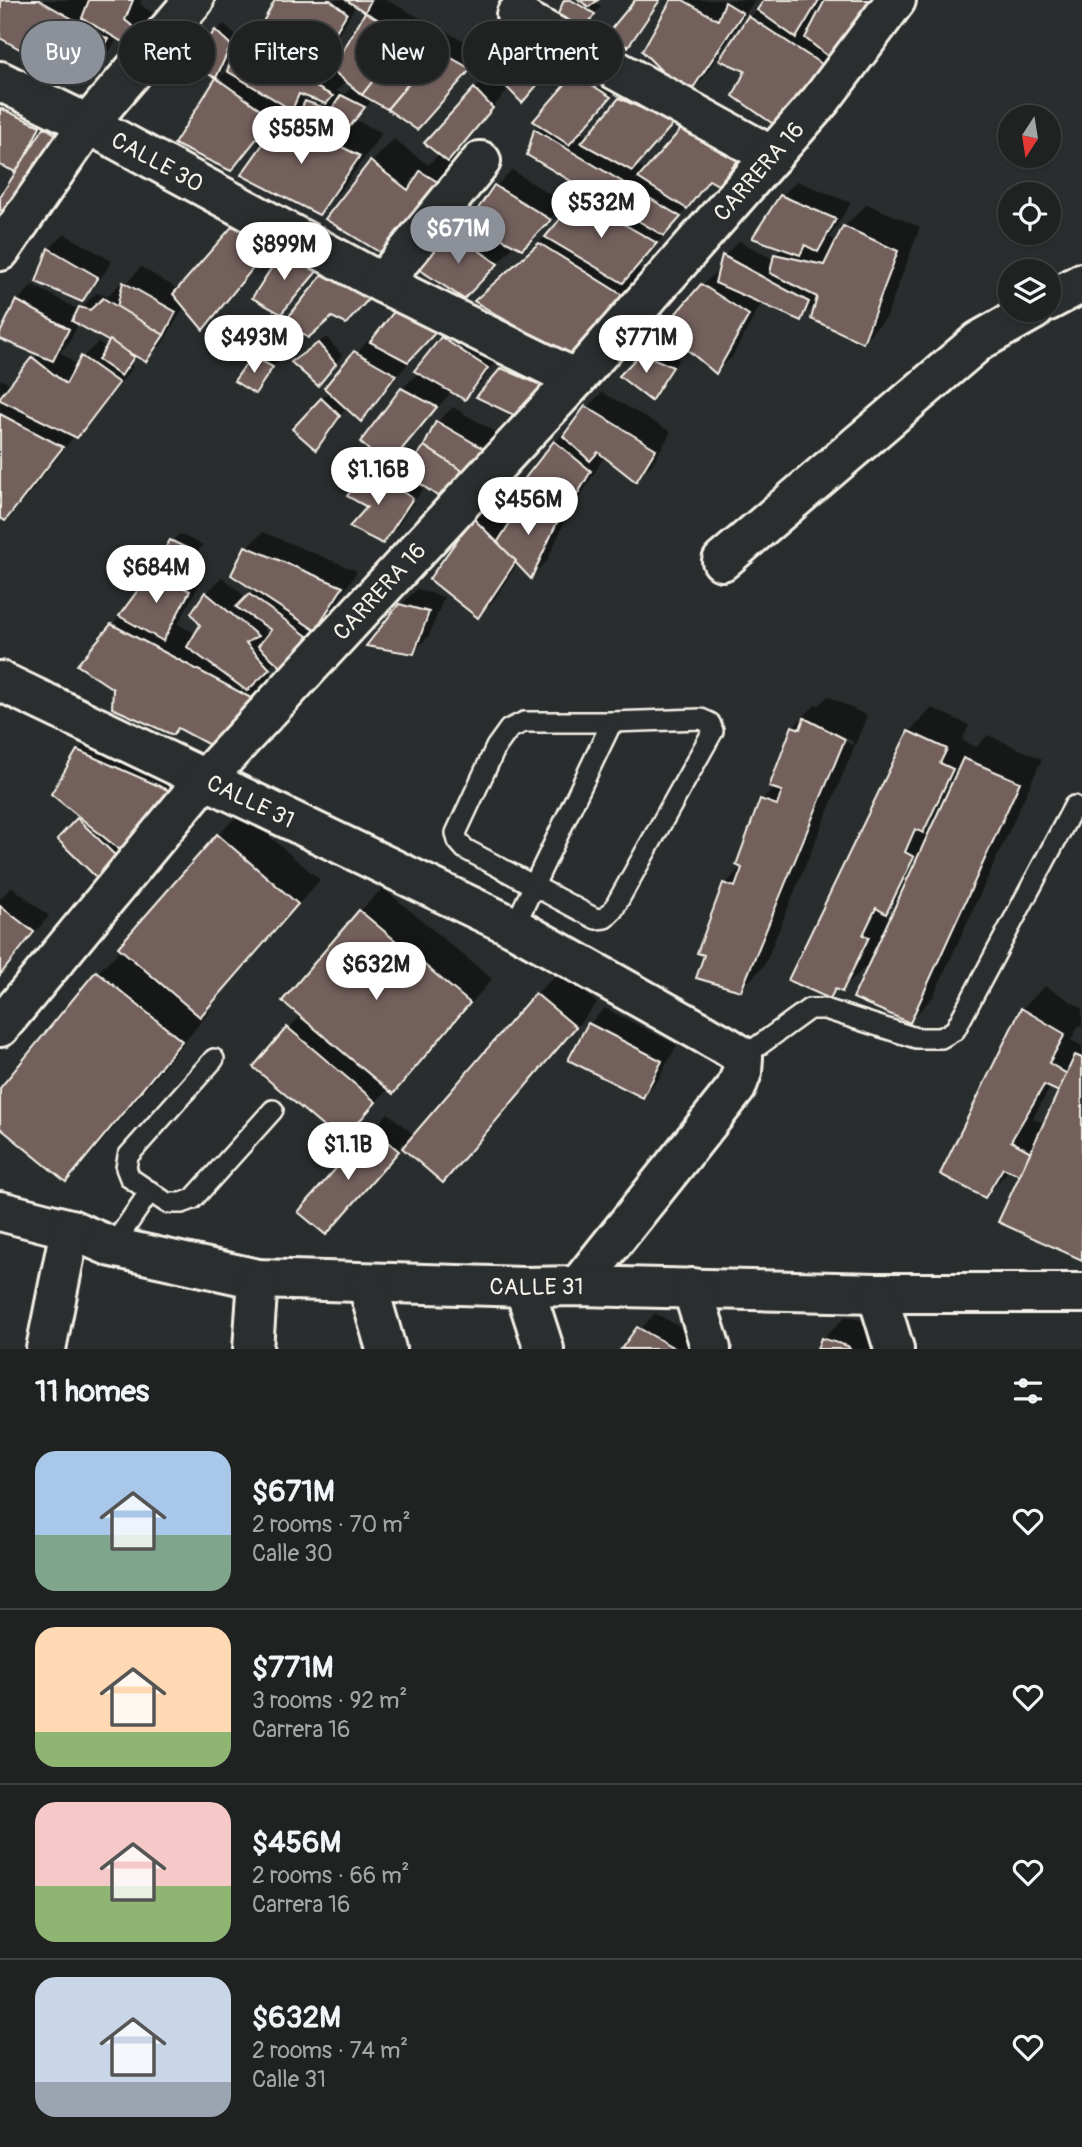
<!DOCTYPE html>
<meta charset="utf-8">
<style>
:root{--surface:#202222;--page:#2d2f2f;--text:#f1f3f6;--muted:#a2a4a5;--line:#3d3f40;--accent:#8c9099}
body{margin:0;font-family:Pangolin,sans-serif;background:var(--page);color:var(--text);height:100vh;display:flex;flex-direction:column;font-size:26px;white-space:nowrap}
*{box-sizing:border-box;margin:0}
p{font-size:23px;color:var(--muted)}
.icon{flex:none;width:38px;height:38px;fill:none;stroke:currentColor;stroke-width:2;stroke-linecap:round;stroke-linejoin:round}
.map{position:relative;height:1349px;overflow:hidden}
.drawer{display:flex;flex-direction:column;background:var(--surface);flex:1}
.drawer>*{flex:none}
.banner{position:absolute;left:21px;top:21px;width:700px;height:63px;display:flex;gap:14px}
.needle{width:46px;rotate:192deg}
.tools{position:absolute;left:998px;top:105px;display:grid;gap:14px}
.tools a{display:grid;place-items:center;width:63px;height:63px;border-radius:50%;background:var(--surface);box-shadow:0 2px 5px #0004,0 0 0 2px var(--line);font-size:35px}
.price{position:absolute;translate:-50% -60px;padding:0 16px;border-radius:24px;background:#fff;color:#222;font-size:23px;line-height:46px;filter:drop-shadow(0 2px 4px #0008)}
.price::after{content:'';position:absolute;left:50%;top:42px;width:21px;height:16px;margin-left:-10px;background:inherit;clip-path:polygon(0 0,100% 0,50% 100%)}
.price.current{background:var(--accent);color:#fff}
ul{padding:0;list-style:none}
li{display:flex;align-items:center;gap:21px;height:175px;padding:0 35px}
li+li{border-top:2px solid var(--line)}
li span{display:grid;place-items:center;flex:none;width:196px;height:140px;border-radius:21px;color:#555}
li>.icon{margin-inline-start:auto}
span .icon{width:84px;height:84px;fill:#fffc;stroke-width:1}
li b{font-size:30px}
h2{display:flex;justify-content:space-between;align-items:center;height:84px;padding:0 35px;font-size:30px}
.chip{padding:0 24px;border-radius:32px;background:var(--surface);box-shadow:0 2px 5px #0004,0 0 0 2px var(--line);font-size:24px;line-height:63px}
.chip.current{background:var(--accent);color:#fff}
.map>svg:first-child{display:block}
.shadow{fill:#0007;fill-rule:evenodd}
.building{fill:#73605d;stroke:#f4f1e8;stroke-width:2}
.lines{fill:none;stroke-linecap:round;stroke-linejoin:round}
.service-casing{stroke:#f4f1e8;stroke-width:24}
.minor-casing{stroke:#f4f1e8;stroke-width:44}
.service{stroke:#2a2d2e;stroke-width:19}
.minor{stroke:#2a2d2e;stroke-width:38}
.labels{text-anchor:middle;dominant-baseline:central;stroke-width:5;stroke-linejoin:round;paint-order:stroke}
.street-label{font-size:23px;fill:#f4f1e8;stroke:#2a2d2e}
</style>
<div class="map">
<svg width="1082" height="1349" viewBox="0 0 1082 1349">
<rect width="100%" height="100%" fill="#2a2d2e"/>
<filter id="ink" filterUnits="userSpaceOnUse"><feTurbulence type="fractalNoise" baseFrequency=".0143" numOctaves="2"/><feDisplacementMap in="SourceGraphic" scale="14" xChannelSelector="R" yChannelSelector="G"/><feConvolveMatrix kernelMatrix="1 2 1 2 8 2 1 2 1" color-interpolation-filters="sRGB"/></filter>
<g filter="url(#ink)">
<g class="shadow">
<polygon points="3,0 142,0 140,4 152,13 147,29 131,44 118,37 105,59 82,82 0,36 0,5"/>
<path d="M277,0h109l99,52 -53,60 -59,-13 -17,21 26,13 -40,56 -23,24 -76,-39 41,-56 9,-10 -7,-4 -40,49 -15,16 -54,-25 42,-67 -15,-7 12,-39 8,-7 14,13 -18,40 10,-10 10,-21 15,-15 4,2zM356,5l11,7 -35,60 -16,-9 15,-16zM347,80l6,6 -8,8 -9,-3z"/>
<polygon points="566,0 595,0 593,1 601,6 582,29"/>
<polygon points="637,0 661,0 628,45"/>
<polygon points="673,0 755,0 703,79 687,94"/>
<path d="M766,0h110l-77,100 -51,-30 -26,-11 28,-42zM821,4l3,1 -9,17 -3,-2z"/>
<polygon points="527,40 570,46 522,100"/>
<polygon points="591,59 625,80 580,132 588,137 637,84 688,107 636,165 646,171 755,140 734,167 718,183 711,180 637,267 646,272 591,332 477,301 551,231 589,190 535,130 575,75"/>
<polygon points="491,74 507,91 453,154 467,164 412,233 371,163 394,139 428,165 440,153 475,89"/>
<polygon points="0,102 54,110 47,126 61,113 81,125 0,209 0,200 19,171 0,163"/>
<polygon points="512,170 565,204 521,247 502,237 500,239 513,247 464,297 420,268 470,218 473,220 496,186"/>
<polygon points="797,181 851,203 829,238 838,240 844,227 867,204 920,227 886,318 863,341 818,301 800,319 762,302 732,357 716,372 702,286 718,270 720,271 724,256 739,241 775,260 776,255 783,247 781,197"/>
<path d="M237,223l49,6 -68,83 -15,15 -18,-21 -23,38 -16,16 -10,-5 -6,9 3,3 -41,53 -17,15 -47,61 -23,23 -5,-3v-137l12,6 27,-32 -39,-16 17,-36 16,-16 46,25 17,-17 11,3 13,-12 4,2 17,-19 38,23zM79,322l32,19 -4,7 -9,-6 -15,15 -5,9 -18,-14 9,-9z"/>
<polygon points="65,234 112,261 97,284 81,300 49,249"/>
<polygon points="450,316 411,359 376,404 361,420 347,407 316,448 322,399 330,391 327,388 372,336 375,338"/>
<polygon points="458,322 502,351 481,382 465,398 452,391 391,461 408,471 426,447 437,422 453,407 502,436 487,451 425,485 398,526 382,542 369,506 368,472 381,459 402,389 419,372 417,371 443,338"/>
<polygon points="326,337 342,355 325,376 301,355"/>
<polygon points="650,346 679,359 658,392 650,399 622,376"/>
<polygon points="261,350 279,359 255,392 253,358"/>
<polygon points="518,353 557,370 522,417 502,369"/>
<polygon points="602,392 671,432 652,464 636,480 605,455 582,494 573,504 547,561 531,577 518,563 494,600 478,616 431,579 474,519 489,503 511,525 523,505 532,496 517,490 555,442"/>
<path d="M263,532l94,39 -26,41 -9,8 2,2 -44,43 -4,-5 -10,11 9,4 -42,45 -118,-32 -35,-23 84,-103 8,-21 7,-7 24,11 -16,20 17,10 -26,49 19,10 5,-9 -8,-12 13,-20 15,-16 25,21 9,-9 -9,-42zM266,625l8,5 -5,6 -6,-8z"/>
<polygon points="417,589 444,597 429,636 413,652 401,605"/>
<path d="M828,696l39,20 -103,250 -23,23 -16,-105 18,-18 19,-66 13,-13 18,-60 23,-23 3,1zM807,718l47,24 -2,3 -45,-23z"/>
<path d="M932,708l37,17 -7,15 14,7 12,-12 54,24 -109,238 -23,24 -27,-83 -3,-2 -15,31 -23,23 -4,-2 -9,9 80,-265zM939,814l-7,17 -5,-3 1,-3zM901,897l-8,18 -7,-3z"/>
<polygon points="101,727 197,770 99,878 60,839 82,816 78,751"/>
<polygon points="241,812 320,880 207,1008 210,1011 95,1150 66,1179 0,1126 0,1090 98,972 122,948 121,947 218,835"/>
<polygon points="12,887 49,916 0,973 0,899"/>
<polygon points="383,888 492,979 416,1068 393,1091 389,1088 341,1140 256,1067 301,1015 360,911"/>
<polygon points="560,971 597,1003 466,1157 443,1180 403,1146 341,1217 301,1211 388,1113 415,1136 536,994"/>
<path d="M1045,986l37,22v19l-3,-2 -8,15 11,6v212l-60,-84 -12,-5 -25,27 37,-187zM1051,1086l10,5 -16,33 -12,-6z"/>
<polygon points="605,1008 677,1045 658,1080 642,1096 589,1024"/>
<polygon points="655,1313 703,1340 697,1349 623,1349"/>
<polygon points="846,1316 871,1323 889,1349 819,1349 823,1339"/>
</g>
<g class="building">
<polygon points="1,0 39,0 108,39 82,84 0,38"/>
<polygon points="89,0 133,0 125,20 137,30 131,47 82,18"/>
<polygon points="275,0 330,0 347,13 316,65 258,31"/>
<polygon points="346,0 371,0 365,12"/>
<polygon points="564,0 571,0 595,14 582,31 557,16"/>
<polygon points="579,0 598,0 589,7"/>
<polygon points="635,0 660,0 628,47 607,34"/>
<polygon points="671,0 683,0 718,20 725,2 743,13 687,97 642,51"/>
<polygon points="764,0 819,0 796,38 757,10"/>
<polygon points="825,0 871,0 835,62 805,38"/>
<polygon points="365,12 408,36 362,95 332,70"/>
<polygon points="748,16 826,67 776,126 733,96 745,71 719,60"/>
<polygon points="215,30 231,45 216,78 204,72 198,77 187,68"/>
<polygon points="408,36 437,50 387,109 362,95"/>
<polygon points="525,39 556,63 522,103 498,78"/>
<polygon points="238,45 333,96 326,104 299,94 292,110 227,71"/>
<polygon points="437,50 471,69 417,130 387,109"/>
<polygon points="574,74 611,97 569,145 533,121"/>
<polygon points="216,78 273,118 231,171 174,144"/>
<polygon points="474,88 493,108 448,162 424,143"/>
<polygon points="341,95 365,107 340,139 297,117 305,101 331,110"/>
<polygon points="619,98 674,123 632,171 581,143"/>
<polygon points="0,108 40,126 18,173 0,165"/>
<polygon points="282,117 360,156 319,215 241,175"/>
<polygon points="44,127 67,141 14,217 0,210 0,197"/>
<polygon points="682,128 741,157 718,185 709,180 687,209 638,178"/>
<polygon points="534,129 681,217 664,236 527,155"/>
<polygon points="370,161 408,190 420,171 446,187 389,258 325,219"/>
<polygon points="494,185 551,220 522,249 469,222"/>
<polygon points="780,195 836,219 818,252 805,245 800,255 752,238"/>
<polygon points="578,198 657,243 623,283 545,237"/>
<polygon points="236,222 271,246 203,330 173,294"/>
<polygon points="843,226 898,251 863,343 811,319 817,297 770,273 774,254 824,265"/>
<polygon points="453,232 498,264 464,299 417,268"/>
<polygon points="539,243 624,296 568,358 474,301"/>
<polygon points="48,248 98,277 82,302 36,282"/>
<polygon points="283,250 319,269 281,314 252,298"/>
<polygon points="722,255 809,302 801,321 715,283"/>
<polygon points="326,270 375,292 346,324 332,317 308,338 285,321"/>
<polygon points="123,282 176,312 164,335 117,307"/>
<polygon points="701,284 749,315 716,374 689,351 653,340"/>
<polygon points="103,298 164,335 146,362 72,321 79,307 90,310"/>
<polygon points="16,300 69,329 53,361 0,339 0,333"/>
<polygon points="396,309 436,332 408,362 370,342"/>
<polygon points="441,337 488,368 465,400 414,371"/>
<polygon points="110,340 134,357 121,376 98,360"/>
<polygon points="318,343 336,364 318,386 291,362"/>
<polygon points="354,351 396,375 361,422 324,388"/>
<polygon points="641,353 673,367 651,401 619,376"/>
<polygon points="81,356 119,383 77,438 0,400 0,397 32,357 66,384"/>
<polygon points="252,356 273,367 255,394 234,381"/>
<polygon points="501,368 543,386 522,419 476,397"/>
<polygon points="401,388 437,407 387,467 360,442"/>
<polygon points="321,398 340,416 316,450 292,429"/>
<polygon points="585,406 656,449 636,482 598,452 590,461 563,436"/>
<polygon points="0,414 63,447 5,521 0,518"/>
<polygon points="436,421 489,452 464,472 424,446"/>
<polygon points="554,441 591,471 567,512 515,491"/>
<polygon points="424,446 464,472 440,498 405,473"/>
<polygon points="366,471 413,498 383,544 349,527 367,507 347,496"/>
<polygon points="522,504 559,518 531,579 497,543"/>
<polygon points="473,518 516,561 478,618 429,579"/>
<polygon points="170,540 197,553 181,574 158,561"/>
<polygon points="245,546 343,587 315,630 231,575"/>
<polygon points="152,571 190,591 163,641 119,616"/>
<polygon points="205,592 258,636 246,643 270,669 247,691 187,647 200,625 191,613"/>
<polygon points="249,594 310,638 281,667 258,646 271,630 236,607"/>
<polygon points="399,604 429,612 414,654 366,646"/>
<polygon points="111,624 253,699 211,746 178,728 173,735 112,708 113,689 77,665"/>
<polygon points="804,718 845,739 741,991 696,978 704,955 697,953 723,883 735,887 742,868 736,865 760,799 777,805 782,791 769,787 792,726 800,729"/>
<polygon points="908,731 947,749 940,763 953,769 923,833 915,829 905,852 914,857 886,914 876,908 863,935 869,937 842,992 835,989 830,999 788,980"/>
<polygon points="77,750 175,793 126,855 51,794"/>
<polygon points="963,758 1020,782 910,1023 853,998"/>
<polygon points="77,818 119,859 99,880 57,839"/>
<polygon points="217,834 298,904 200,1017 118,947"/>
<polygon points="0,906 34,932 0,975"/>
<polygon points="359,910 470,1003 393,1094 282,1001"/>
<polygon points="96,971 182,1041 66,1182 0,1128 0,1088"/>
<polygon points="535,993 576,1027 443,1183 402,1148"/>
<polygon points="1021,1008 1065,1034 1049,1063 1067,1074 1059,1092 1044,1085 1011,1141 1031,1152 1020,1175 1003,1168 985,1198 940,1174"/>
<polygon points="588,1023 662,1061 643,1098 568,1060"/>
<polygon points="287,1027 376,1102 341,1142 253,1067"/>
<polygon points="1075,1055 1082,1058 1082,1260 998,1222"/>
<polygon points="371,1128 399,1151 326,1235 298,1212"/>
<polygon points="637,1327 676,1349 621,1349"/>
<polygon points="821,1338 848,1346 850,1349 817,1349"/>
</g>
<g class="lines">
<g class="service-casing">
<g id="service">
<polygon points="701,719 710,723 713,731 613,910 605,918 596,919 465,849 458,841 456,833 496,747 509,729 524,722 612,722"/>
<polyline points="514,927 612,722"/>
<polyline points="743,1057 809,1009 825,1009 916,1038 941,1038 955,1030 1074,806"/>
<polyline points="214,1059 128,1156 126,1168 130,1178 167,1203 182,1203 193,1199 273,1110"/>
<polyline points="112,1247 150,1191"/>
</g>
</g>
<g class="minor-casing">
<g id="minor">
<polyline points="516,15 772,156"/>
<path id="s1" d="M0,81l88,43 294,159 194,96"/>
<polyline points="0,251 88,124 194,0"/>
<polyline points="382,283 481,161"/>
<polyline points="1048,301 1082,283"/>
<polyline points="722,561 979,341 1034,310"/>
<path id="s2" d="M0,681l514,246 214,120 15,10 -1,15 -6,16 -158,198"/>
<path id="s3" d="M0,1027l204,-247 372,-401 245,-279 75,-100"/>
<path id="s4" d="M0,1211l70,18 42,18 146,32 266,8 54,-1 299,7h205"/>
<polyline points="367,1283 386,1349"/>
<polyline points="524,1287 544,1349"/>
<polyline points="692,1288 711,1349"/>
<polyline points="877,1293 894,1349"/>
<polyline points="46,1349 70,1229"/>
<polyline points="253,1349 258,1279"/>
</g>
</g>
<use href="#service" class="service"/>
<use href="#minor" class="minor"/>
</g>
</g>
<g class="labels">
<g class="street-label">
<text stroke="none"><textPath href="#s1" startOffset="177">CALLE 30</textPath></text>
<text stroke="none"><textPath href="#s3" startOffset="1144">CARRERA 16</textPath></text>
<text stroke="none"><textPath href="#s3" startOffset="578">CARRERA 16</textPath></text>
<text stroke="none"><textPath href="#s2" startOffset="278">CALLE 31</textPath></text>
<text stroke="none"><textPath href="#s4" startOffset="546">CALLE 31</textPath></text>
</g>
</g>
</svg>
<div class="tools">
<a><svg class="needle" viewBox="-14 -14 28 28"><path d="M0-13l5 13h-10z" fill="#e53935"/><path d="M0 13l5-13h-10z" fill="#a2a4a5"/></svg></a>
<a><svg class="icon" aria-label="locate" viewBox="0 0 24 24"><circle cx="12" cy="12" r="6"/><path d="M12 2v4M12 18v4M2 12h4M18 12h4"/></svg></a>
<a><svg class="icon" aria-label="layers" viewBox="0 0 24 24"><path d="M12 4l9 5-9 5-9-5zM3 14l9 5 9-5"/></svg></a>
</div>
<b class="price" style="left:301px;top:166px">$585M</b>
<b class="price" style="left:601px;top:240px">$532M</b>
<b class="price current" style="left:458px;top:266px">$671M</b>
<b class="price" style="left:284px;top:282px">$899M</b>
<b class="price" style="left:254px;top:375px">$493M</b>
<b class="price" style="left:646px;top:375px">$771M</b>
<b class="price" style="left:378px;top:507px">$1.16B</b>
<b class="price" style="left:528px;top:537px">$456M</b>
<b class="price" style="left:156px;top:605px">$684M</b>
<b class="price" style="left:376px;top:1002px">$632M</b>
<b class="price" style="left:348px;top:1182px">$1.1B</b>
<div class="banner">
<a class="chip current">Buy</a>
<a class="chip">Rent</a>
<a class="chip">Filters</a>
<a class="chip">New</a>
<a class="chip">Apartment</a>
</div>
</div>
<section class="drawer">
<h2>11 homes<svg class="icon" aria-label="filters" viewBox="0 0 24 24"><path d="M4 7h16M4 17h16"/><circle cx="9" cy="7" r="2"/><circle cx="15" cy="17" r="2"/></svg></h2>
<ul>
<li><span style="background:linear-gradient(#a9c7e8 60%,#7fa58c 0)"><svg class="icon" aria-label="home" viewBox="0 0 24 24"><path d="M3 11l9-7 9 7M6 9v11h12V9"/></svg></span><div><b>$671M</b><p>2 rooms · 70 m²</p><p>Calle 30</p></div><svg class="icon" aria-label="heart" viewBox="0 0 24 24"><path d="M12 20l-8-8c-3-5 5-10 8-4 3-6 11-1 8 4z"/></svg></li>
<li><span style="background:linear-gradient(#ffd9b3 75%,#8fb573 0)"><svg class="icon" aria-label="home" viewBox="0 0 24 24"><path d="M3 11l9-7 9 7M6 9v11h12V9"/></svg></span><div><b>$771M</b><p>3 rooms · 92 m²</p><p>Carrera 16</p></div><svg class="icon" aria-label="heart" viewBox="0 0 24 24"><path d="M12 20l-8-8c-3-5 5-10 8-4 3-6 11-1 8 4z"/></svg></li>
<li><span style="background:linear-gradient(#f6c9c9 60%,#8fb573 0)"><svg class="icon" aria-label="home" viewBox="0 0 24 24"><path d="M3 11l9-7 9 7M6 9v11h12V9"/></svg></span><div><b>$456M</b><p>2 rooms · 66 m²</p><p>Carrera 16</p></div><svg class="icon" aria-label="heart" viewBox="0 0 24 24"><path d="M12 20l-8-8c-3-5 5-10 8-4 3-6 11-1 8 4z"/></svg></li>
<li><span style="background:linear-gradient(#c9d6e8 75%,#9aa5b1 0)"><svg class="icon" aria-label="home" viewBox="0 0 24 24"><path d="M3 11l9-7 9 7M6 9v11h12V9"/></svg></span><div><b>$632M</b><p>2 rooms · 74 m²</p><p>Calle 31</p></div><svg class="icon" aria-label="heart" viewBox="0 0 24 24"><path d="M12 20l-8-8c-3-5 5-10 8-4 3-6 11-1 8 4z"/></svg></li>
</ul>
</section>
